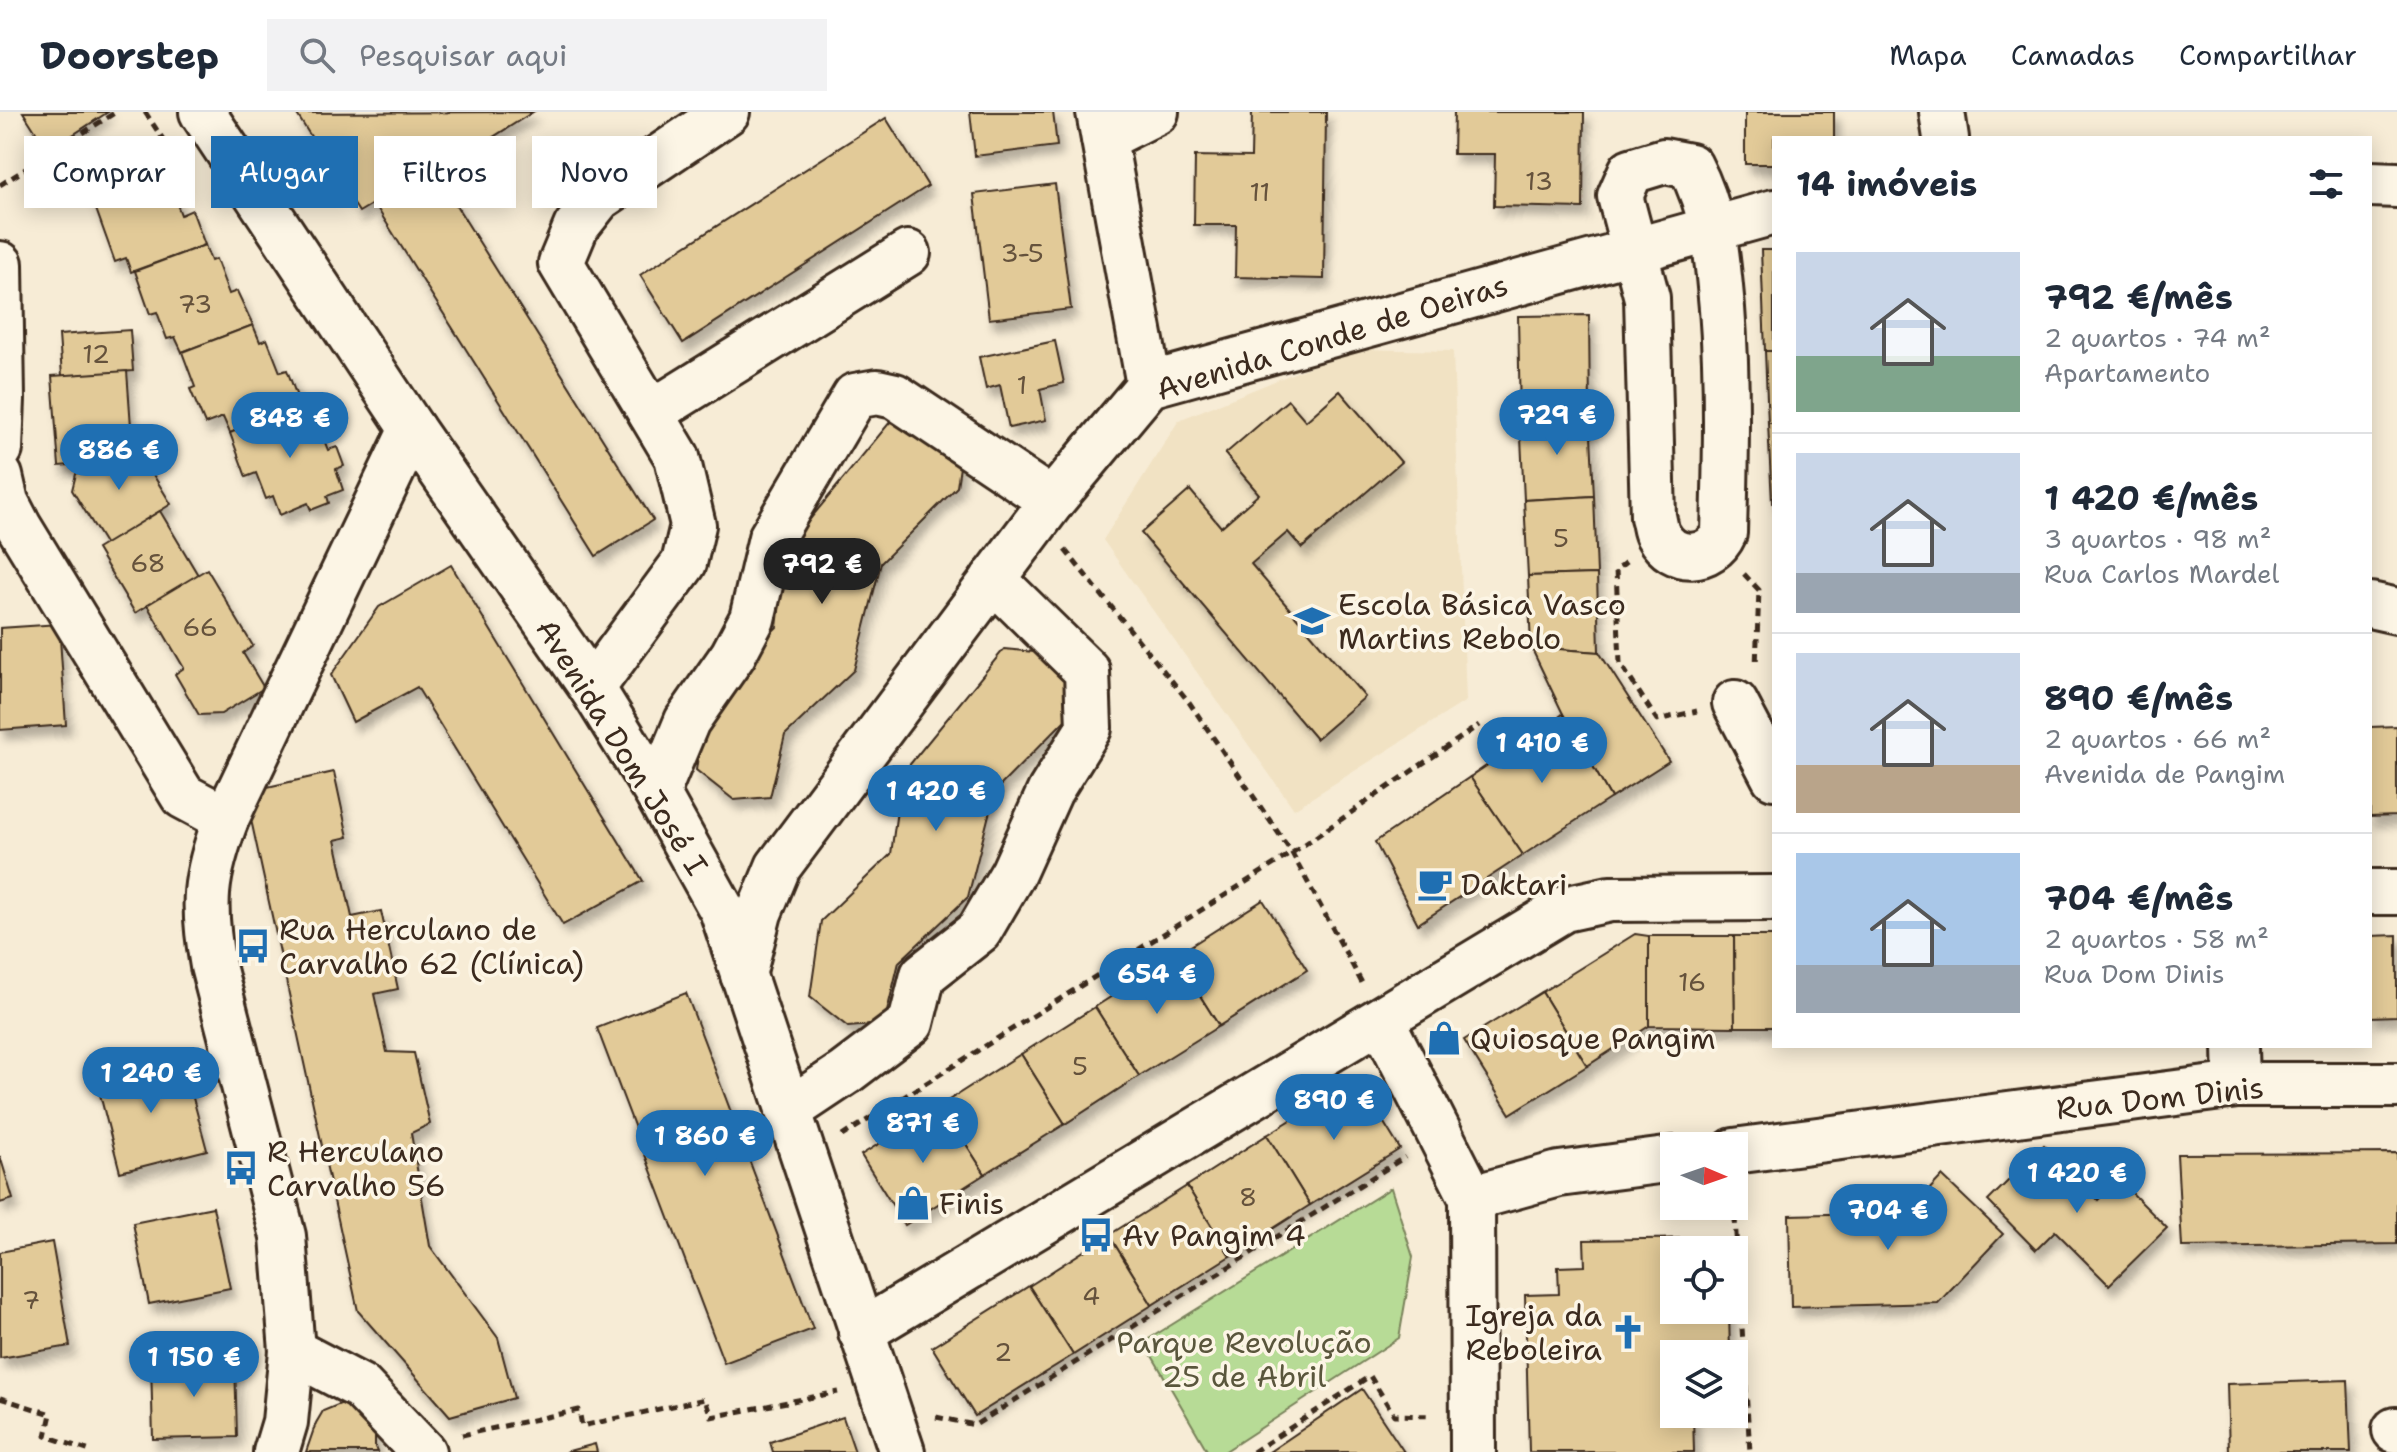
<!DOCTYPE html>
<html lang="pt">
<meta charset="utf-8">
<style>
:root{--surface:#fff;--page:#f2f2f3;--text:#1f2937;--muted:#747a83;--line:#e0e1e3;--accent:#1f6fb2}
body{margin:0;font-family:"Shantell Sans",sans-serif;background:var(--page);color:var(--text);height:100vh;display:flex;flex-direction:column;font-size:30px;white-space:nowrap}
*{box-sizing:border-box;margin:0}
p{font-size:26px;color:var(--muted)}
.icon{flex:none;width:44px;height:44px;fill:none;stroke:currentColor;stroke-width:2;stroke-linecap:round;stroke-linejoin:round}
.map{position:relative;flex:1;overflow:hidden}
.sheet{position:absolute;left:1772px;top:24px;width:600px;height:912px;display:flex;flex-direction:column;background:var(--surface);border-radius:0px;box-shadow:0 4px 20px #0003}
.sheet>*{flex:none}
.guide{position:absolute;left:24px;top:24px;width:760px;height:72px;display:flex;gap:16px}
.needle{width:52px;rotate:92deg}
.buttons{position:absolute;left:1660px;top:1020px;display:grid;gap:16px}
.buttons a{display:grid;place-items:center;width:88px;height:88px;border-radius:0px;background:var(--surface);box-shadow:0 4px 20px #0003;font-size:40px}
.price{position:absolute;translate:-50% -68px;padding:0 18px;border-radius:28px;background:var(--accent);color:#fff;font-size:26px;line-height:52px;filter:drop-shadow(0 2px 4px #0008)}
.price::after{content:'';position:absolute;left:50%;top:48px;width:24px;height:18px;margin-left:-12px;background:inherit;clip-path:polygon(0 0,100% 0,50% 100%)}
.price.selected{background:#222;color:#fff}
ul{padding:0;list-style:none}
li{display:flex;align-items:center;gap:24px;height:200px;padding:0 24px}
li+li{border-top:2px solid var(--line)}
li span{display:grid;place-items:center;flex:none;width:224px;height:160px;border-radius:0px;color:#555}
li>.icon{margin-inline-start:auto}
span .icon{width:96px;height:96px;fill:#fffc;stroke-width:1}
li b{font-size:34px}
h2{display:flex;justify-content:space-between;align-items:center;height:96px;padding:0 24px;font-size:34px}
.tag{padding:0 28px;border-radius:0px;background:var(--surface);box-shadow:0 4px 20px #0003;font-size:28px;line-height:72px}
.tag.selected{background:var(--accent);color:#fff}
header{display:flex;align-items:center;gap:48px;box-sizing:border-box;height:112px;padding:0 40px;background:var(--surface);border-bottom:2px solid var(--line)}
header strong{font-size:38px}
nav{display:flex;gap:44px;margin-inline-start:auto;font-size:28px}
.search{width:560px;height:72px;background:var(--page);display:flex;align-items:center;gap:20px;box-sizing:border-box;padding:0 28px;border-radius:0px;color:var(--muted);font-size:30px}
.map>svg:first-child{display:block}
.built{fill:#f1e2c3}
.green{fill:#b7db96;stroke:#79825a;stroke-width:2}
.building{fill:#e2ca98;stroke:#3b2a1e;stroke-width:2;filter:url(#shadow)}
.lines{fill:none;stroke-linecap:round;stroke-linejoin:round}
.minor-casing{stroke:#3b2a1e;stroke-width:50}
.path{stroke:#3b2a1e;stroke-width:5;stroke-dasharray:8 6;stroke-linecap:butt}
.minor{stroke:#fcf5e5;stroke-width:44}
.labels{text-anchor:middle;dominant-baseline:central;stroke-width:7;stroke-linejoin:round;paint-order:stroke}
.number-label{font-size:26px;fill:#65523c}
.street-label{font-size:30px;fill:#3b2a1e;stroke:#fcf5e5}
.poi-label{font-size:30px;fill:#3b2a1e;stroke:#fcf5e5;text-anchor:start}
.park-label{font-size:30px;fill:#5a563c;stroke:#fcf5e5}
</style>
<header>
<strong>Doorstep</strong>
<div class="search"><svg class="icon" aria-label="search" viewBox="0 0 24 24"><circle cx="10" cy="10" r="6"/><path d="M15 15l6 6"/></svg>Pesquisar aqui</div>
<nav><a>Mapa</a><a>Camadas</a><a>Compartilhar</a></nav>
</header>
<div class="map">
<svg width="2397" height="1340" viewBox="0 0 2397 1340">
<defs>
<filter id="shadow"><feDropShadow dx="5" dy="9" stdDeviation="4" flood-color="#0004"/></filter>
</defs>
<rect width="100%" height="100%" fill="#f7ecd6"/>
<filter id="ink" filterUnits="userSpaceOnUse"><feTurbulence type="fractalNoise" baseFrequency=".0125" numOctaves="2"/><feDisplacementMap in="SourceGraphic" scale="16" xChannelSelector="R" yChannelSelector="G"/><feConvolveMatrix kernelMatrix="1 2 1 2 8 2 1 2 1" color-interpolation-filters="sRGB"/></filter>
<g filter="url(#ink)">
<polygon class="built" points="1353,237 1453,239 1466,589 1294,697 1103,428 1179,308"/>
<polygon class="green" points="1391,1076 1413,1145 1399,1226 1224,1340 1208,1340 1144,1230"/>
<g class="building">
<polygon points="23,0 108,0 48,39"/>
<polygon points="533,0 436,61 653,408 596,444 374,91 359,100 296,1"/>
<polygon points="970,0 1053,0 1057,34 975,44"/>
<polygon points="1252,0 1326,0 1324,167 1235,165 1236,113 1194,113 1195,44 1251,45"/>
<polygon points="1454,0 1584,0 1583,96 1494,94 1495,42 1453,42"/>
<polygon points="1745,0 1834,0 1834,26 1774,26 1774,52 1745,52"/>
<polygon points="886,6 928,74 683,231 640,163"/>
<polygon points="159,44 181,103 192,98 205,133 131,160 126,146 115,150 87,72"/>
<polygon points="1055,72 1071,197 989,207 974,82"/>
<polygon points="205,133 211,149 216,147 229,182 237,179 253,213 182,240 175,225 167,227 157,200 150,202 135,159"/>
<polygon points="1761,138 1774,138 1774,239 1765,239"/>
<polygon points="1589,203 1590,304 1520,305 1518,204"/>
<polygon points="253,213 260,230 267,227 280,260 287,258 300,293 230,321 223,305 205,312 190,277 195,275 182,240"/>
<polygon points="130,218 133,259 62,264 59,223"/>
<polygon points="1055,229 1064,271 1040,277 1046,308 1009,316 1000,273 986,277 979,245"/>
<polygon points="1765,239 1774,239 1774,311 1768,311"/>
<polygon points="127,259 132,328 93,351 59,354 52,264"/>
<polygon points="1340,279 1401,350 1302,436 1288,420 1251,452 1365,585 1316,627 1141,421 1190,378 1221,415 1259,382 1225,342 1288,288 1306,309"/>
<polygon points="300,293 308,311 316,308 328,338 337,335 344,354 336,357 343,378 327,384 329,391 311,398 308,391 280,403 273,384 266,387 256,361 246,365 230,321"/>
<polygon points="1590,304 1594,384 1524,388 1520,305"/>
<polygon points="890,310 930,314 961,348 957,375 881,451 854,558 785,623 770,685 734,688 696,658 707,582 777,515 787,435"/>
<polygon points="1768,311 1774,311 1774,391 1772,391"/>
<polygon points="132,328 171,392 106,433 72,378 76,362"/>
<polygon points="1594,384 1597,462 1528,464 1524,388"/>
<polygon points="160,399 198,463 135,501 97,437"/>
<polygon points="451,453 643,769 563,813 417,575 353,610 331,563 379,495"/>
<polygon points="207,457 253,534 243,541 264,576 221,602 199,603 175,562 184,556 147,493"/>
<polygon points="1597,462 1599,540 1531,535 1528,464"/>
<polygon points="59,512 66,613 0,618 0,516"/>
<polygon points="1531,535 1599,540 1669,649 1611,686 1563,602"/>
<polygon points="1004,537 1044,541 1075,576 1071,602 995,679 968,785 899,850 884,912 848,915 810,885 821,809 891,742 902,662"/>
<polygon points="1563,602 1611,686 1523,743 1470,665"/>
<polygon points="2397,614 2397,704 2370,705 2370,615"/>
<polygon points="334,660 348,725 335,728 352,805 381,799 398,877 374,882 387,940 414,941 430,1012 411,1021 430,1134 498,1226 514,1286 450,1304 358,1199 245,680"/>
<polygon points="1470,665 1523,743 1418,812 1375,730"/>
<polygon points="1263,788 1307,858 1219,914 1175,844"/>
<polygon points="1635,822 1649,824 1649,914 1587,954 1542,880"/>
<polygon points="2397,823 2397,904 2370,905 2370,824"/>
<polygon points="1649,824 1734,824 1735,915 1649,914"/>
<polygon points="1734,824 1774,824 1774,915 1735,915"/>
<polygon points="1175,844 1219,914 1139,964 1095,895"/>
<polygon points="1542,880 1587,954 1510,1002 1464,928"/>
<polygon points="686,881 813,1217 724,1251 597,916"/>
<polygon points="1095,895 1139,964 1065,1012 1021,942"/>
<polygon points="1021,942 1065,1012 985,1062 941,993"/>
<polygon points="182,945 207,1038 120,1060 96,967"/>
<polygon points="1357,967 1400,1037 1310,1093 1267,1023"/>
<polygon points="941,993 985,1062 905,1113 861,1043"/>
<polygon points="1267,1023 1310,1093 1230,1144 1187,1074"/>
<polygon points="2044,1033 2098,1088 2118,1067 2167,1116 2109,1173 2055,1119 2036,1138 1988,1089"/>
<polygon points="2397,1041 2397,1132 2182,1135 2177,1042"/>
<polygon points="0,1044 13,1087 0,1091"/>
<polygon points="1942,1064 2003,1122 1938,1191 1791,1195 1789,1103 1908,1100"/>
<polygon points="1187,1074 1230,1144 1152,1193 1109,1123"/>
<polygon points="213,1095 230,1176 149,1192 133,1111"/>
<polygon points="1109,1123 1152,1193 1073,1243 1029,1174"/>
<polygon points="1703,1126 1703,1138 1674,1138 1674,1198 1729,1198 1730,1242 1674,1242 1674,1302 1693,1302 1694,1340 1529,1340 1525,1183 1559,1182 1558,1155 1585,1154 1584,1128"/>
<polygon points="52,1130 70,1234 0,1246 0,1140"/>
<polygon points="1029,1174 1073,1243 975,1304 932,1235"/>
<polygon points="235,1247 237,1325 153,1327 151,1250"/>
<polygon points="2348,1268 2351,1340 2229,1340 2227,1272"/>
<polygon points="1362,1277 1404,1340 1269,1340"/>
<polygon points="345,1290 375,1318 375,1335 377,1340 306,1340 316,1311 323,1299"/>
<polygon points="843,1305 855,1340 773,1340 770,1330"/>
<polygon points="595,1332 597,1340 565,1340"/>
</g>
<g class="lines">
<g class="minor-casing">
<g id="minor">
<polyline points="202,0 412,317 592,576 657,681 722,798 902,1340"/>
<polyline points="1099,0 1149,273"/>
<polyline points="1942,0 1946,26"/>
<polyline points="1104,26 1156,0"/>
<path d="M1664,49l26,5c25,48 27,89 32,142 6,75 4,150 2,225 -13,29 -51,31 -66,2 -3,-5 -3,-13 -5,-18l-6,-219 -27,-102 11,-25z"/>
<polyline points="2370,72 2397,73"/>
<polyline points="0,152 2,287 0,337"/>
<polyline points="651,301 908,141"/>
<polyline points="0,364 6,390 19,415 183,684 226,707"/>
<polyline points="2370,493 2397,499"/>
<polyline points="592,576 684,451 693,413 677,345 561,151 576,115 599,86 727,0"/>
<polyline points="1735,591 1774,665"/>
<polyline points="657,681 687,609 733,543 752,507 771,426 855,284 877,280 895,284 1052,389"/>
<polyline points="2370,780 2397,780"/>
<polyline points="743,863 759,801 778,755 1052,389 1149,273 1774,100"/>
<polyline points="1382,909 1472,1086 1473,1340"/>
<polyline points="2236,934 2237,973"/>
<polyline points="788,999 845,961 911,911 923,863 979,819 1013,761 1050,679 1089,616 1087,559 993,467"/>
<polyline points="1734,1039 2237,973 2397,973"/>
<polyline points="1472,1086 1559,1062 1674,1047"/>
<polyline points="861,1220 1564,797 1610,787 1774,786"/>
<polyline points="292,1239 361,1275 423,1340"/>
<polyline points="2395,1318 2397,1318"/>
<path d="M276,1340l9,-30 7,-71 -9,-115 -70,-270c-11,-61 -9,-88 13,-147l186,-390"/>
</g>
</g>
<g class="path">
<polyline points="145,0 186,62 191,58"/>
<polyline points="0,73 116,0"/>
<polyline points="1065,438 1189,590 1292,741 1362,871"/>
<polyline points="1626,450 1616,458 1620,551 1657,608 1697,599"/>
<polyline points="1744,462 1759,478 1756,554"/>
<polyline points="842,1024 1292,741 1479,613"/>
<polyline points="1734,1091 1750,1340"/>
<polyline points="0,1286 51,1302 46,1324 93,1340"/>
<polyline points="936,1305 975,1313 1405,1045"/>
<polyline points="462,1323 579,1298 582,1314 705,1287 711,1305 838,1280"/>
<polyline points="1253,1340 1370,1264 1394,1303 1432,1304"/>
</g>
<use href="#minor" class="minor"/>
</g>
</g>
<defs>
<g id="school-bare" transform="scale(2.76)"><path d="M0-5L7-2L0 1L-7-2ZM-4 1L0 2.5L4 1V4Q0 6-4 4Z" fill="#1f6fb2" stroke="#fcf5e5" stroke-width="2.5" paint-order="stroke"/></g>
<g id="cafe-bare" transform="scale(2.76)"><path d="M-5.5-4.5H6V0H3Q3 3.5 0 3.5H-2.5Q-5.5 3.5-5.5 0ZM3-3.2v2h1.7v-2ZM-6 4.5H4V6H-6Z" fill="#1f6fb2" stroke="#fcf5e5" stroke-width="2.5" paint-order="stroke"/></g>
<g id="bus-bare" transform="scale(2.76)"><path d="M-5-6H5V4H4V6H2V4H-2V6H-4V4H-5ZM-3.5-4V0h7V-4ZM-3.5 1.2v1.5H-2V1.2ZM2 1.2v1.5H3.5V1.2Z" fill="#1f6fb2" stroke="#fcf5e5" stroke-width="2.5" paint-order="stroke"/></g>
<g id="shop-bare" transform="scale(2.76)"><path d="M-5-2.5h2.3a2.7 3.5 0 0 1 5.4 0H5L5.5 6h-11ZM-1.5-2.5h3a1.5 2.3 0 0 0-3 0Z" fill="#1f6fb2" stroke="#fcf5e5" stroke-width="2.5" paint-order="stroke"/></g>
<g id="church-bare" transform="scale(2.76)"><path d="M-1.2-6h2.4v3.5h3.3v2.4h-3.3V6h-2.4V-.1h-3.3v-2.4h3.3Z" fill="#1f6fb2" stroke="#fcf5e5" stroke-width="2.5" paint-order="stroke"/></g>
</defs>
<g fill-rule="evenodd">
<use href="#school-bare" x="1312" y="509"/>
<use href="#cafe-bare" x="1435" y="772"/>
<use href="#bus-bare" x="253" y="834"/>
<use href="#shop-bare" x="1444" y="926"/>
<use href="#bus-bare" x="241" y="1056"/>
<use href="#shop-bare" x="913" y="1091"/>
<use href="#bus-bare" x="1096" y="1123"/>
<use href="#church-bare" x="1628" y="1220"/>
</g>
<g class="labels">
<g class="number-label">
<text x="1539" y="68">13</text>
<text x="1260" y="79">11</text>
<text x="1022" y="140">3-5</text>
<text x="195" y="191">73</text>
<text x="96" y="241">12</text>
<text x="1022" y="272">1</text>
<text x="1561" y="425">5</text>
<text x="148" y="450">68</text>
<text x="200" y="514">66</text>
<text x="1692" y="869">16</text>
<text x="1080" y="953">5</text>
<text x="1248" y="1084">8</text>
<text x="1091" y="1183">4</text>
<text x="31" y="1187">7</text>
<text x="1003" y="1239">2</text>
</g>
<g class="street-label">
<text transform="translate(1332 225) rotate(-17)">Avenida Conde de Oeiras</text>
<text transform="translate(622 635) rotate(58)">Avenida Dom José I</text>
<text transform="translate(2160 986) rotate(-6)">Rua Dom Dinis</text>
</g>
<g class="poi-label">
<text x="1338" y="492">Escola Básica Vasco<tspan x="1338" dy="34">Martins Rebolo</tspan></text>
<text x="1461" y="772">Daktari</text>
<text x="279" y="817">Rua Herculano de<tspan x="279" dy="34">Carvalho 62 (Clínica)</tspan></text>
<text x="1470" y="926">Quiosque Pangim</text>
<text x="267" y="1039">R Herculano<tspan x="267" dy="34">Carvalho 56</tspan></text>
<text x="939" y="1091">Finis</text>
<text x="1122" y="1123">Av Pangim 4</text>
<text x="1602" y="1203" text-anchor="end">Igreja da<tspan x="1602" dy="34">Reboleira</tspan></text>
</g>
<g class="park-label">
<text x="1244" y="1230">Parque Revolução<tspan x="1244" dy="34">25 de Abril</tspan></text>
</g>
</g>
</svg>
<div class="buttons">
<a><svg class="needle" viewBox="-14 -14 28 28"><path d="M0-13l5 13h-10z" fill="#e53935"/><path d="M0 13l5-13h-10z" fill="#747a83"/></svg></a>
<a><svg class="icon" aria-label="locate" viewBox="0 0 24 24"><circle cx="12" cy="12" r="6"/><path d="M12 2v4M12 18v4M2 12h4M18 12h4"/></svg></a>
<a><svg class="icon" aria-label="layers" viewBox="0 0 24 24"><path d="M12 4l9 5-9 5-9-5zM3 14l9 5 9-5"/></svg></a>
</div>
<b class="price" style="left:1557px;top:345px">729 €</b>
<b class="price" style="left:290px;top:348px">848 €</b>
<b class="price" style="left:119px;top:380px">886 €</b>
<b class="price selected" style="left:822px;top:494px">792 €</b>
<b class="price" style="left:1542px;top:673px">1 410 €</b>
<b class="price" style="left:936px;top:721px">1 420 €</b>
<b class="price" style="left:1157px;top:904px">654 €</b>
<b class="price" style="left:151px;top:1003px">1 240 €</b>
<b class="price" style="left:1334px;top:1030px">890 €</b>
<b class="price" style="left:923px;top:1053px">871 €</b>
<b class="price" style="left:705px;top:1066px">1 860 €</b>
<b class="price" style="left:2077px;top:1103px">1 420 €</b>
<b class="price" style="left:1888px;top:1140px">704 €</b>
<b class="price" style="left:194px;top:1287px">1 150 €</b>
<div class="guide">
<a class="tag">Comprar</a>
<a class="tag selected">Alugar</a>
<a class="tag">Filtros</a>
<a class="tag">Novo</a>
</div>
<section class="sheet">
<h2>14 imóveis<svg class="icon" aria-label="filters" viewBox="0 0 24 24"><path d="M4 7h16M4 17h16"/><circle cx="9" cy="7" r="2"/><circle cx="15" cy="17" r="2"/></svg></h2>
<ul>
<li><span style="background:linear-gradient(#c9d6e8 65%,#7fa58c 0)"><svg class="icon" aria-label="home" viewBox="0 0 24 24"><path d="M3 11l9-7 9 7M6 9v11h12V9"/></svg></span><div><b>792 €/mês</b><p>2 quartos · 74 m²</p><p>Apartamento</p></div></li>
<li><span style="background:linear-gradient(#c9d6e8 75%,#9aa5b1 0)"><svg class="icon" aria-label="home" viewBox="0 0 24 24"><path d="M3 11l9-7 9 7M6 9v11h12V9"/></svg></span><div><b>1 420 €/mês</b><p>3 quartos · 98 m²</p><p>Rua Carlos Mardel</p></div></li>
<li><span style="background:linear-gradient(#c9d6e8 70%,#b9a48a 0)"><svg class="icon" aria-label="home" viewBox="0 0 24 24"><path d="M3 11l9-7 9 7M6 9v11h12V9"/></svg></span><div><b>890 €/mês</b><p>2 quartos · 66 m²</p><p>Avenida de Pangim</p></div></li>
<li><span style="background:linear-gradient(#a9c7e8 70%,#9aa5b1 0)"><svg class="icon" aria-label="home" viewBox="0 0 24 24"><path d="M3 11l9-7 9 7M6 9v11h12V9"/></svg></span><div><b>704 €/mês</b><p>2 quartos · 58 m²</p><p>Rua Dom Dinis</p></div></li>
</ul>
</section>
</div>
